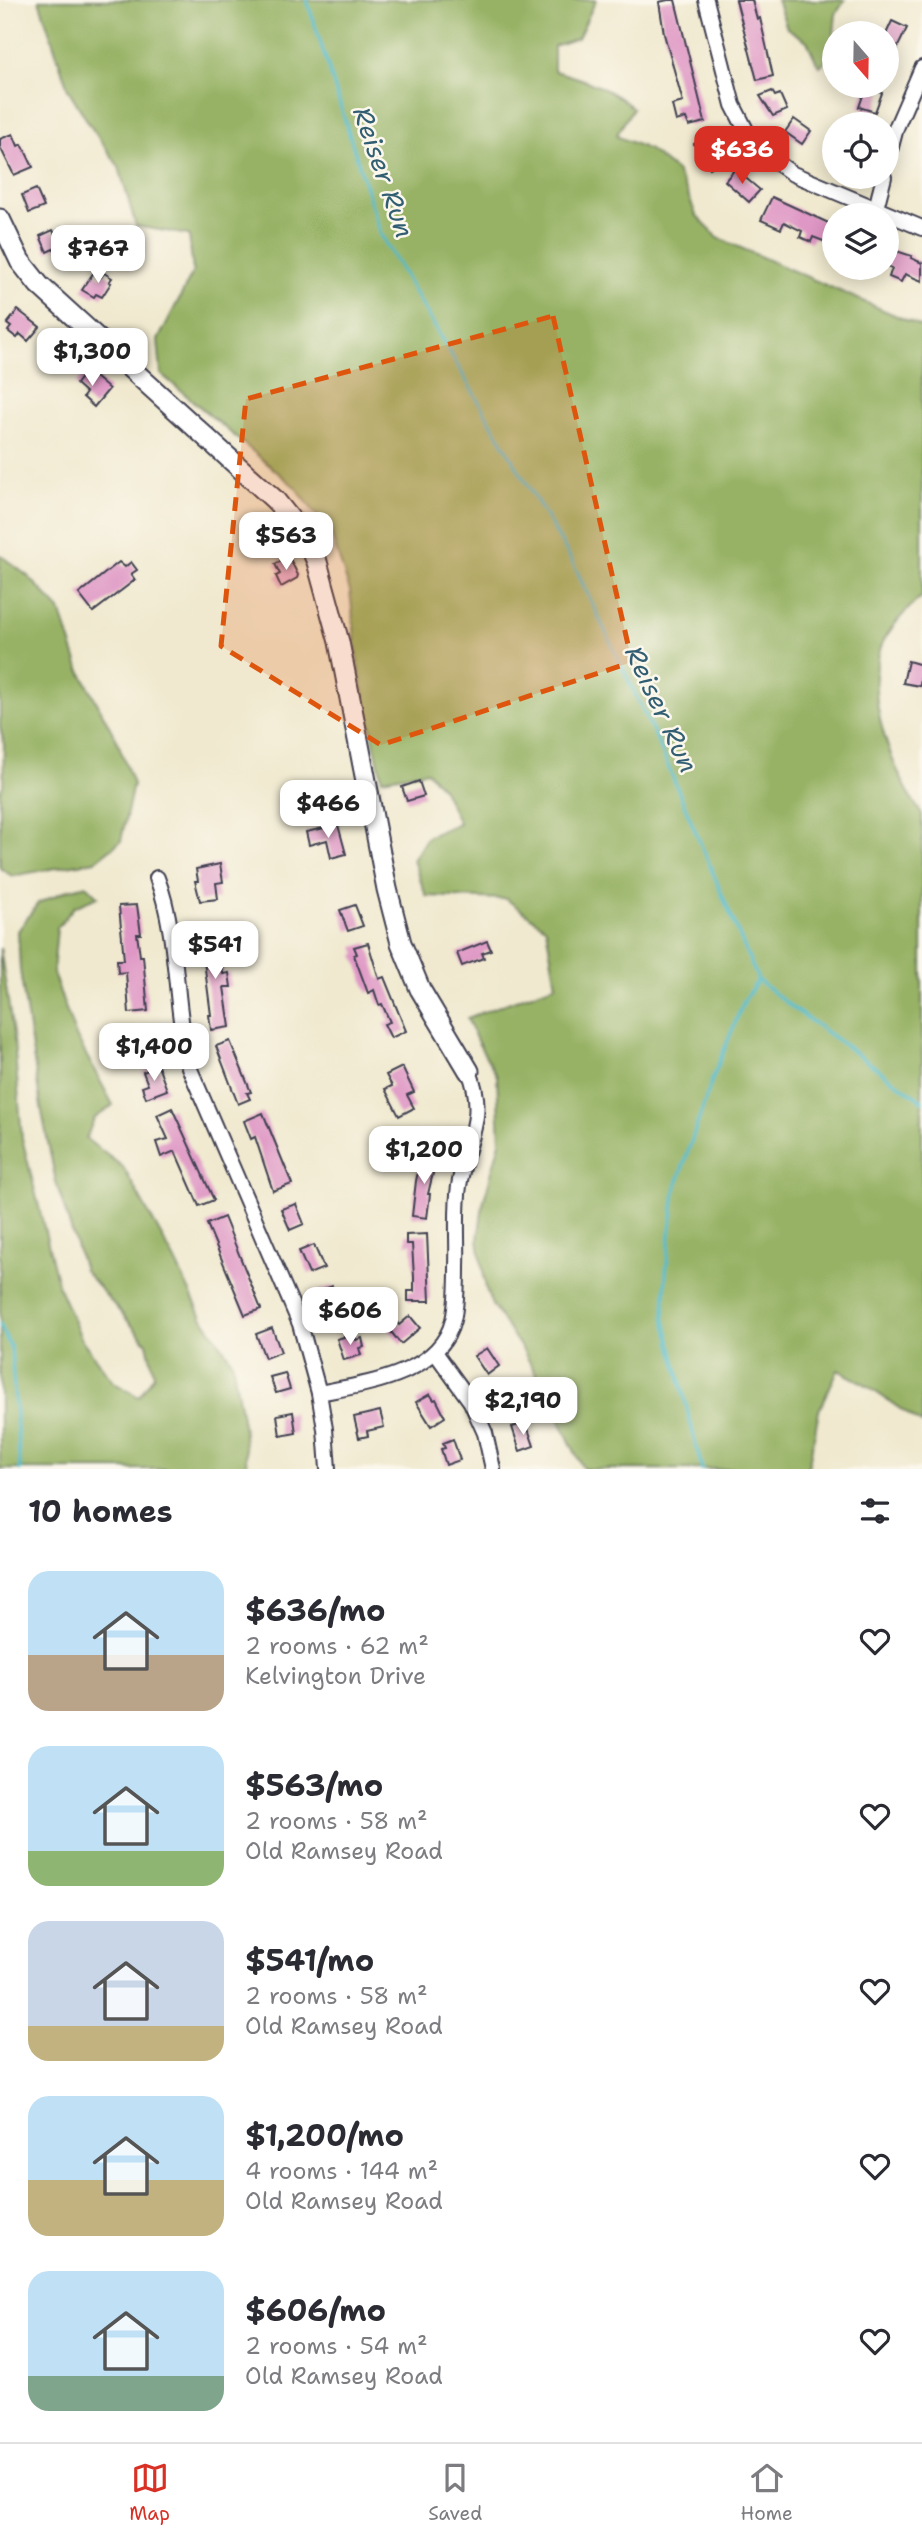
<!DOCTYPE html>
<meta charset="utf-8">
<style>
:root{--surface:#fff;--page:#f7f7f7;--text:#2b2b33;--muted:#7c7c81;--line:#e1e1e2;--accent:#d93025}
body{margin:0;font-family:"Shantell Sans",sans-serif;background:var(--page);color:var(--text);height:100vh;display:flex;flex-direction:column;font-size:26px;white-space:nowrap}
*{box-sizing:border-box;margin:0}
p{font-size:23px;color:var(--muted)}
.icon{flex:none;width:38px;height:38px;fill:none;stroke:currentColor;stroke-width:2;stroke-linecap:round;stroke-linejoin:round}
.map{position:relative;height:1469px;overflow:hidden}
.panel{display:flex;flex-direction:column;background:var(--surface);flex:1}
.panel>*{flex:none}
.needle{width:46px;rotate:160deg}
.fabs{position:absolute;left:822px;top:21px;display:grid;gap:14px}
.fabs a{display:grid;place-items:center;width:77px;height:77px;border-radius:50%;background:var(--surface);box-shadow:0 4px 18px #0003;font-size:35px}
.price{position:absolute;translate:-50% -60px;padding:0 16px;border-radius:14px;background:#fff;color:#222;font-size:23px;line-height:46px;filter:drop-shadow(0 2px 4px #0008)}
.price::after{content:'';position:absolute;left:50%;top:42px;width:21px;height:16px;margin-left:-10px;background:inherit;clip-path:polygon(0 0,100% 0,50% 100%)}
.price.active{background:var(--accent);color:#fff}
ul{padding:0;list-style:none}
li{display:flex;align-items:center;gap:21px;height:175px;padding:0 28px}
li span{display:grid;place-items:center;flex:none;width:196px;height:140px;border-radius:21px;color:#555}
li>.icon{margin-inline-start:auto}
span .icon{width:84px;height:84px;fill:#fffc;stroke-width:1}
li b{font-size:30px}
h2{display:flex;justify-content:space-between;align-items:center;height:84px;padding:0 28px;font-size:30px}
.tabs{display:flex;justify-content:space-around;align-items:center;height:98px;border-top:2px solid var(--line);background:var(--surface);font-size:19px;color:var(--muted)}
.tabs a{display:grid;justify-items:center;gap:4px}
.tabs .active{color:var(--accent)}
.map>svg:first-child{display:block}
.forest{fill:#97b265;stroke:#5c6a50;stroke-width:2}
.lines{fill:none;stroke-linecap:round;stroke-linejoin:round}
.stream{stroke:#4bb8c6;stroke-width:3.5}
.building{fill:#df97c5}
.street-casing{stroke:#414051;stroke-width:18}
.secondary-casing{stroke:#414051;stroke-width:23}
.street{stroke:#fff;stroke-width:14}
.secondary{stroke:#fff;stroke-width:19}
.marked{fill:#de560e;fill-opacity:0.2;stroke:#de560e;stroke-width:5;stroke-dasharray:14 9;stroke-linejoin:round}
.labels{text-anchor:middle;dominant-baseline:central;stroke-width:5;stroke-linejoin:round;paint-order:stroke}
.water-label{font-size:26px;font-style:italic;fill:#325e73;stroke:#fbf7ec}
</style>
<div class="map">
<svg width="922" height="1469" viewBox="0 0 922 1469">
<rect width="100%" height="100%" fill="#fbf7ec"/>
<filter id="ink" filterUnits="userSpaceOnUse"><feTurbulence type="fractalNoise" baseFrequency=".0143" numOctaves="2"/><feDisplacementMap in="SourceGraphic" scale="14" xChannelSelector="R" yChannelSelector="G"/><feConvolveMatrix kernelMatrix="1 2 1 2 8 2 1 2 1" color-interpolation-filters="sRGB"/></filter>
<filter id="wash" filterUnits="userSpaceOnUse"><feTurbulence type="fractalNoise" baseFrequency=".00686" numOctaves="4" result="noise"/><feDisplacementMap in="SourceGraphic" scale="28" xChannelSelector="R" yChannelSelector="G"/><feGaussianBlur stdDeviation="1.57" result="paint"/><feColorMatrix in="noise" values="0 0 0 0 0 0 0 0 0 0 0 0 0 0 0 0 0 1.4 0 .05"/><feComposite in="paint" operator="in"/></filter>
<g filter="url(#wash)">
<rect width="100%" height="100%" fill="#f0e9cf"/>
<g class="forest">
<path d="M39,0h557l-18,38 -24,8v25c28,7 57,18 79,37l-17,28 32,13 28,22 11,21 9,23 22,23 204,89v270c-13,9 -36,35 -41,50 -17,55 11,122 41,168v609l-59,-41 -25,-13 -19,40 -11,59h-224l-2,-2 -35,-73 -23,-42 -32,-47 -6,-16 -8,-49 5,-36 17,-62 -3,-66 -20,-35 -10,-23 89,-33 -10,-57 -40,-29 -80,-3 -13,-36 14,-23 32,-14 -16,-34 -16,-18 -45,8 -24,-113 -8,-75 -19,-57 -36,-47 -134,-113 -3,-34 35,-68 -4,-37 -53,-9 -17,-59 -28,-40 -23,-38z"/>
<polygon points="777,0 845,0 836,14 832,54 820,66 817,63 807,41 787,28"/>
<polygon points="0,555 29,577 60,610 79,668 118,743 133,784 121,841 95,861 12,876 0,868 0,791 3,786 4,744 0,727"/>
<polygon points="86,885 98,897 74,907 57,928 53,973 75,1034 113,1105 94,1119 86,1139 123,1167 174,1259 202,1317 232,1361 243,1424 247,1469 0,1469 0,948 14,1040 22,1138 59,1288 82,1340 113,1382 139,1397 154,1375 147,1343 84,1270 56,1182 41,1107 20,971 18,931 38,903 68,890"/>
</g>
<g class="lines">
<g class="stream">
<polyline points="307,0 381,235 571,559 657,740 758,980 793,1008 922,1101"/>
<polyline points="0,1324 11,1349 20,1469"/>
<polyline points="702,1469 664,1316 666,1272 675,1190 712,1080 744,1001 758,980"/>
</g>
</g>
<g id="blocks">
<g class="building">
<polygon points="668,0 675,0 705,122 689,126 686,118 676,121 672,105 683,102 664,34 659,2"/>
<polygon points="736,0 752,0 757,19 760,18 773,76 757,80"/>
<polygon points="892,21 907,28 887,69 887,32"/>
<polygon points="866,87 882,93 875,112 859,107"/>
<polygon points="772,91 775,96 780,94 787,110 773,116 760,96"/>
<polygon points="794,119 811,131 802,144 785,132"/>
<polygon points="13,134 18,146 22,144 33,167 14,175 0,147 0,139"/>
<polygon points="707,135 717,151 721,148 727,157 710,168 694,144"/>
<polygon points="735,169 760,190 749,202 725,181"/>
<polygon points="36,189 44,207 29,213 22,195"/>
<polygon points="772,197 835,226 835,234 831,244 813,237 811,242 800,237 802,231 784,222 781,229 761,220"/>
<polygon points="53,230 60,246 47,252 40,236"/>
<polygon points="887,248 912,256 911,258 922,263 922,281 905,274 901,282 889,277 892,268 887,266"/>
<polygon points="94,272 101,277 104,273 112,278 109,282 111,283 102,297 96,294 94,297 82,290"/>
<polygon points="18,310 40,327 28,341 20,334 17,338 8,331 11,327 7,324"/>
<polygon points="87,370 109,389 94,407 83,397 86,393 76,384"/>
<polygon points="289,557 298,575 297,578 281,587 276,576 280,574 275,564"/>
<polygon points="119,562 125,567 131,562 137,570 131,574 135,580 93,612 79,594"/>
<polygon points="908,661 922,665 920,686 903,683"/>
<polygon points="419,781 424,796 407,801 402,787"/>
<polygon points="338,825 346,854 331,858 327,840 309,845 306,832"/>
<polygon points="220,864 223,882 216,883 218,899 200,901 195,881 198,881 196,869"/>
<polygon points="137,905 141,934 137,934 140,956 143,956 148,1011 129,1013 126,972 118,973 117,960 124,960 119,906"/>
<polygon points="355,905 363,926 348,931 340,910"/>
<polygon points="214,929 219,962 222,962 223,974 229,973 231,987 224,987 230,1027 211,1030 209,1015 211,1015 200,930"/>
<polygon points="487,941 491,950 482,953 484,958 462,966 457,953"/>
<polygon points="368,943 379,979 384,977 406,1031 391,1038 384,1024 390,1022 382,1004 379,1005 374,990 368,993 354,955 357,954 354,947"/>
<polygon points="149,1028 155,1051 123,1056 121,1045 134,1042 132,1031"/>
<polygon points="230,1041 251,1092 247,1093 250,1099 238,1104 216,1046"/>
<polygon points="158,1066 167,1090 146,1098 142,1087 148,1085 143,1072"/>
<polygon points="402,1067 414,1092 407,1095 414,1108 399,1116 385,1089 392,1086 386,1075"/>
<polygon points="172,1108 214,1200 199,1206 175,1151 161,1157 156,1142 168,1139 157,1115"/>
<polygon points="263,1113 292,1184 273,1191 255,1137 251,1139 244,1121"/>
<polygon points="422,1153 437,1156 428,1194 430,1194 427,1218 412,1216 416,1181"/>
<polygon points="296,1204 304,1224 290,1230 281,1209"/>
<polygon points="224,1217 261,1309 245,1315 207,1224"/>
<polygon points="427,1234 430,1301 408,1301 408,1291 414,1291 414,1277 412,1244 406,1244 406,1235"/>
<polygon points="314,1245 324,1268 309,1274 299,1251"/>
<polygon points="332,1286 342,1311 327,1317 317,1292"/>
<polygon points="410,1316 420,1328 401,1344 387,1327 395,1320 399,1325"/>
<polygon points="272,1328 281,1352 265,1358 256,1334"/>
<polygon points="354,1334 356,1340 362,1338 364,1347 359,1348 361,1355 344,1360 337,1339"/>
<polygon points="487,1348 499,1366 487,1375 474,1356"/>
<polygon points="285,1373 290,1389 276,1393 270,1377"/>
<polygon points="515,1383 525,1402 508,1411 498,1391"/>
<polygon points="430,1394 434,1400 436,1399 445,1417 431,1426 416,1402"/>
<polygon points="380,1411 384,1427 367,1431 368,1436 359,1438 354,1417"/>
<polygon points="293,1412 296,1433 280,1436 277,1415"/>
<polygon points="526,1423 534,1446 520,1451 512,1427"/>
<polygon points="453,1439 460,1460 446,1465 441,1449 445,1448 443,1443"/>
</g>
</g>
</g>
<g filter="url(#ink)">
<use href="#blocks" fill-opacity="0" stroke="#414051" stroke-width="2"/>
<g class="lines">
<g class="street-casing">
<g id="street">
<polyline points="706,0 733,105 747,132 762,152 793,174 922,228"/>
<polyline points="887,162 896,128 922,68"/>
<polyline points="876,208 884,177"/>
<path d="M157,878c22,58 17,128 32,189l111,257 19,69 6,36 3,40"/>
<polyline points="435,1352 471,1402 485,1433 493,1469"/>
<path d="M319,1393c46,-9 121,-18 134,-73 4,-17 4,-36 4,-53 1,-27 -2,-55 2,-81 7,-45 29,-68 10,-115"/>
</g>
</g>
<g class="secondary-casing">
<polyline id="secondary" points="0,219 20,261 39,285 275,500 308,541 317,562 339,642 387,889 401,943 420,989 469,1071"/>
</g>
<use href="#street" class="street"/>
<use href="#secondary" class="secondary"/>
</g>
</g>
<path class="marked" d="M553,316l79,346 -251,83 -160,-99 25,-247z"/>
<g class="labels">
<g class="water-label">
<text transform="translate(384 172) rotate(71)">Reiser Run</text>
<text transform="translate(662 709) rotate(65)">Reiser Run</text>
</g>
</g>
</svg>
<div class="fabs">
<a><svg class="needle" viewBox="-14 -14 28 28"><path d="M0-13l5 13h-10z" fill="#e53935"/><path d="M0 13l5-13h-10z" fill="#7c7c81"/></svg></a>
<a><svg class="icon" aria-label="locate" viewBox="0 0 24 24"><circle cx="12" cy="12" r="6"/><path d="M12 2v4M12 18v4M2 12h4M18 12h4"/></svg></a>
<a><svg class="icon" aria-label="layers" viewBox="0 0 24 24"><path d="M12 4l9 5-9 5-9-5zM3 14l9 5 9-5"/></svg></a>
</div>
<b class="price active" style="left:742px;top:186px">$636</b>
<b class="price" style="left:98px;top:285px">$767</b>
<b class="price" style="left:92px;top:388px">$1,300</b>
<b class="price" style="left:286px;top:572px">$563</b>
<b class="price" style="left:328px;top:840px">$466</b>
<b class="price" style="left:215px;top:981px">$541</b>
<b class="price" style="left:154px;top:1083px">$1,400</b>
<b class="price" style="left:424px;top:1186px">$1,200</b>
<b class="price" style="left:350px;top:1347px">$606</b>
<b class="price" style="left:523px;top:1437px">$2,190</b>
</div>
<section class="panel">
<h2>10 homes<svg class="icon" aria-label="filters" viewBox="0 0 24 24"><path d="M4 7h16M4 17h16"/><circle cx="9" cy="7" r="2"/><circle cx="15" cy="17" r="2"/></svg></h2>
<ul>
<li><span style="background:linear-gradient(#bfe0f5 60%,#b9a48a 0)"><svg class="icon" aria-label="home" viewBox="0 0 24 24"><path d="M3 11l9-7 9 7M6 9v11h12V9"/></svg></span><div><b>$636/mo</b><p>2 rooms · 62 m²</p><p>Kelvington Drive</p></div><svg class="icon" aria-label="heart" viewBox="0 0 24 24"><path d="M12 20l-8-8c-3-5 5-10 8-4 3-6 11-1 8 4z"/></svg></li>
<li><span style="background:linear-gradient(#bfe0f5 75%,#8fb573 0)"><svg class="icon" aria-label="home" viewBox="0 0 24 24"><path d="M3 11l9-7 9 7M6 9v11h12V9"/></svg></span><div><b>$563/mo</b><p>2 rooms · 58 m²</p><p>Old Ramsey Road</p></div><svg class="icon" aria-label="heart" viewBox="0 0 24 24"><path d="M12 20l-8-8c-3-5 5-10 8-4 3-6 11-1 8 4z"/></svg></li>
<li><span style="background:linear-gradient(#c9d6e8 75%,#c2b280 0)"><svg class="icon" aria-label="home" viewBox="0 0 24 24"><path d="M3 11l9-7 9 7M6 9v11h12V9"/></svg></span><div><b>$541/mo</b><p>2 rooms · 58 m²</p><p>Old Ramsey Road</p></div><svg class="icon" aria-label="heart" viewBox="0 0 24 24"><path d="M12 20l-8-8c-3-5 5-10 8-4 3-6 11-1 8 4z"/></svg></li>
<li><span style="background:linear-gradient(#bfe0f5 60%,#c2b280 0)"><svg class="icon" aria-label="home" viewBox="0 0 24 24"><path d="M3 11l9-7 9 7M6 9v11h12V9"/></svg></span><div><b>$1,200/mo</b><p>4 rooms · 144 m²</p><p>Old Ramsey Road</p></div><svg class="icon" aria-label="heart" viewBox="0 0 24 24"><path d="M12 20l-8-8c-3-5 5-10 8-4 3-6 11-1 8 4z"/></svg></li>
<li><span style="background:linear-gradient(#bfe0f5 75%,#7fa58c 0)"><svg class="icon" aria-label="home" viewBox="0 0 24 24"><path d="M3 11l9-7 9 7M6 9v11h12V9"/></svg></span><div><b>$606/mo</b><p>2 rooms · 54 m²</p><p>Old Ramsey Road</p></div><svg class="icon" aria-label="heart" viewBox="0 0 24 24"><path d="M12 20l-8-8c-3-5 5-10 8-4 3-6 11-1 8 4z"/></svg></li>
</ul>
</section>
<nav class="tabs">
<a class="active"><svg class="icon" aria-label="map" viewBox="0 0 24 24"><path d="M3 6l6-2 6 2 6-2v14l-6 2-6-2-6 2zM9 4v14M15 6v14"/></svg>Map</a>
<a><svg class="icon" aria-label="saved" viewBox="0 0 24 24"><path d="M7 4h10v16l-5-4-5 4z"/></svg>Saved</a>
<a><svg class="icon" aria-label="home" viewBox="0 0 24 24"><path d="M3 11l9-7 9 7M6 9v11h12V9"/></svg>Home</a>
</nav>
